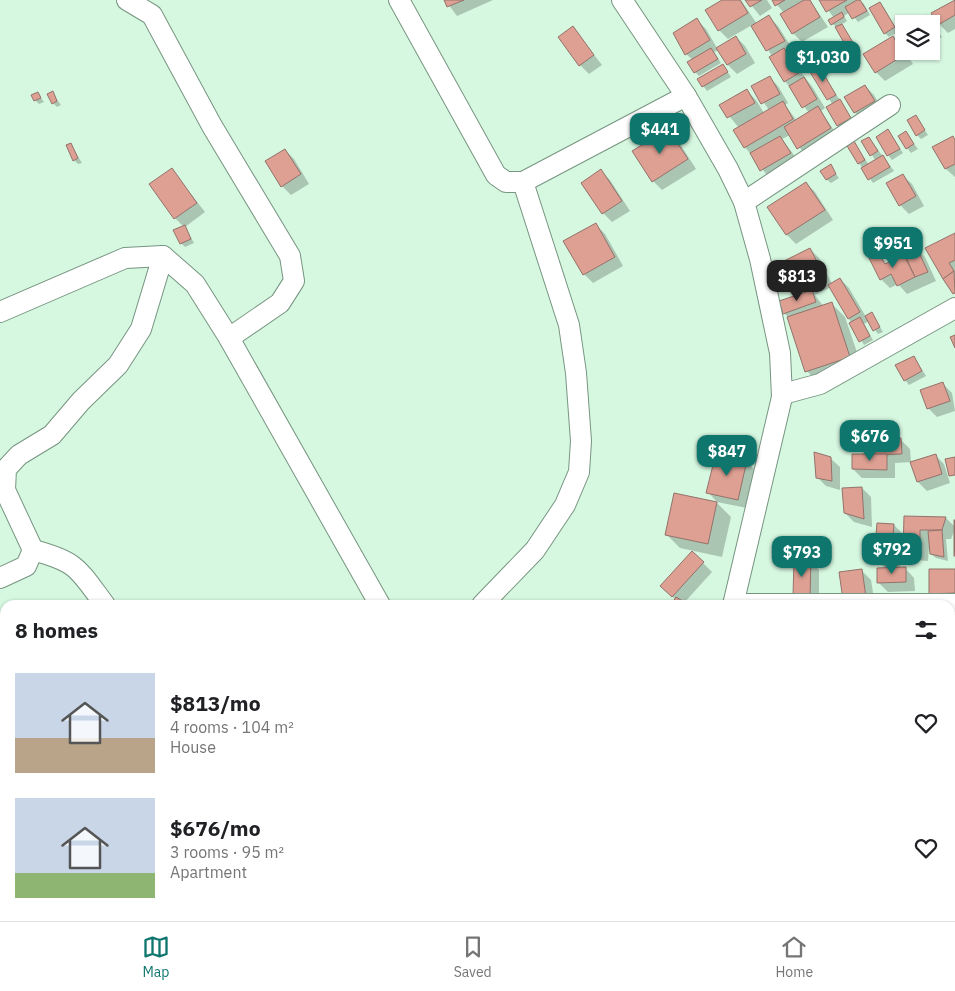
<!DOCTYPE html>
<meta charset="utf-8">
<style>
:root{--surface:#fff;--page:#f6f6f6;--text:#202124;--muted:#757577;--line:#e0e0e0;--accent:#0f766e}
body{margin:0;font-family:"IBM Plex Sans",sans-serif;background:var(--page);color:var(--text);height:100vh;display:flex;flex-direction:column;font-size:19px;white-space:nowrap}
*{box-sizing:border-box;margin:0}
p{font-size:16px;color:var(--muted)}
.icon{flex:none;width:28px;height:28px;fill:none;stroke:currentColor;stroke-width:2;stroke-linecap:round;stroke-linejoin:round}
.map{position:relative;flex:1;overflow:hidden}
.side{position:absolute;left:0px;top:600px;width:955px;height:321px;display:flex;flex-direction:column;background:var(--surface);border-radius:15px 15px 0 0;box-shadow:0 1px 4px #0004}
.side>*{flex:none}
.buttons{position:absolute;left:895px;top:15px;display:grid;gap:10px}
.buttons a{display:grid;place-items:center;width:45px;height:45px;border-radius:0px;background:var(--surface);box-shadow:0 1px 4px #0004;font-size:25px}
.price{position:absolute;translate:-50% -42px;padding:0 11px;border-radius:10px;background:var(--accent);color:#fff;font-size:16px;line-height:32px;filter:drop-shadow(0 1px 2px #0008)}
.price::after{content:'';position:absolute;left:50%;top:30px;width:15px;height:11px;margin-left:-8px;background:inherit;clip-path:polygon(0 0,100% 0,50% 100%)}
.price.current{background:#222;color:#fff}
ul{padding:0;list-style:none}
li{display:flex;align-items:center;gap:15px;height:125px;padding:0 15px}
li span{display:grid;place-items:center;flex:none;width:140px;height:100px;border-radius:0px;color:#555}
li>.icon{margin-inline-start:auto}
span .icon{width:60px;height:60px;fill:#fffc;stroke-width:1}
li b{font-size:21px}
h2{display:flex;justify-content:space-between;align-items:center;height:60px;padding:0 15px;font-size:21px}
.dock{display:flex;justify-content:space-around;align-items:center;height:70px;border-top:1px solid var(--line);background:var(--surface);font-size:14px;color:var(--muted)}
.dock a{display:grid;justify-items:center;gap:2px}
.dock .current{color:var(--accent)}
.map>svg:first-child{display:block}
.shadow{fill:#0003}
.building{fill:#dda093;stroke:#94726a}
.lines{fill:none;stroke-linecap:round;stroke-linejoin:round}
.street-casing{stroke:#779581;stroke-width:22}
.street{stroke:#fff;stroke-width:20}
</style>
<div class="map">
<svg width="955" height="921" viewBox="0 0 955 921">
<rect width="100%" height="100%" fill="#d6f7e0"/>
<g class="shadow">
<polygon points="445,0 493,0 457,16"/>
<polygon points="725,0 741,0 757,24 769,17 778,26 793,50 787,53 813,88 825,108 821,111 839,138 807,157 790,135 782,139 799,162 770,179 745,147 739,128 721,106 747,91 756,100 764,113 769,110 753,87 769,77 778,86 788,103 785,105 797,121 809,113 785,81 772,56 752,25 728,39 719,30"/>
<polygon points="747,0 767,0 772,8 760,16"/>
<polygon points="773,0 810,0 828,27 802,42 793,33 784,13"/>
<polygon points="821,0 860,0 864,4 870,15 858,22 850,12 844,16 847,21 841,25 861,56 857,58 852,54 837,27 832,24 834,18"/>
<polygon points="955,1 955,29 948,33 939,24"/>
<polygon points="880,3 884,8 904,42 898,32 889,37 885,33"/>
<polygon points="926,17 942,37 931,43 931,24"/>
<polygon points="697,20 706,29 717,48 736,37 745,46 755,63 737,74 728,65 719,50 714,52 721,63 699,76 695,72 693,60 686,54"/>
<polygon points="573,28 602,65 589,74 580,65"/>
<polygon points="893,38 902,47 913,64 885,81 876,72"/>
<polygon points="723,65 731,77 707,91 699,80"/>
<polygon points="819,68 854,122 843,129 838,125 833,105 811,72"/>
<polygon points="865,86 874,95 883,111 864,122 855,112 846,97"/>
<polygon points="52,93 61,105 57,107 53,103"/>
<polygon points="38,94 44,102 39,104 35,100"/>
<polygon points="915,116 928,135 921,139 917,135"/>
<polygon points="668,130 677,139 696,169 662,190 653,181 634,152"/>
<polygon points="888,131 903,153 892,160 888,155"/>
<polygon points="906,133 918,149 911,153 907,148"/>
<polygon points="952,137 955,140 955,177 946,169 934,148"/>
<polygon points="869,138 894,171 873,183 859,163 854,143 869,165 876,161 863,142"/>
<polygon points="71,145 82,163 78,164 74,160"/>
<polygon points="285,150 294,159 309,184 291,195 282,186"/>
<polygon points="830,166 839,178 831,183 826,179"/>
<polygon points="172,170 205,212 185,227 194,243 185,247 181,243 184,227 175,218"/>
<polygon points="601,171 610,180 630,211 612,222 603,213 583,183"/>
<polygon points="902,175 912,184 924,206 909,214 900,205 888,184"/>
<polygon points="806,183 815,192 833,220 796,244 787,235 769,207"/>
<polygon points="596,225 605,234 623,266 593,283 584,274"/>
<polygon points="955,234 955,294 944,278"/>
<polygon points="915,247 925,257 936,281 907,294 898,284 890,288 881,279 881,258 887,264 906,255"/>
<polygon points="810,249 819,258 832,284 840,279 849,288 866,317 872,314 883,332 878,334 869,321 864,324 873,340 864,345 831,287 815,295 823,306 831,303 845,317 863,370 820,385 807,371 788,317 784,313 801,295 797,290"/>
<polygon points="914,357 926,376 909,385 905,380"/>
<polygon points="943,384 952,393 955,411 937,417 928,408"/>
<polygon points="901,440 910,449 911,462 895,463 895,478 862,478 853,469 868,456"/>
<polygon points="935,455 944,464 950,483 927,491 918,482"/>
<polygon points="830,458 840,467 840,490 826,486 817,477"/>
<polygon points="746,461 755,470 747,508 717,502 708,492"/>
<polygon points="862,488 871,497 872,527 854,522 845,513"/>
<polygon points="675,494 717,503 731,517 722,557 680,548 666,534"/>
<polygon points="905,517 946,518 955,527 955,521 955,529 951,539 946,539 948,561 936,558 931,554 931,547 929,547 928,561 914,560 904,551"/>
<polygon points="894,525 905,536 903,536 900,569 905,568 914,578 915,591 888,592 879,583 886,569 875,558"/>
<polygon points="692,552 712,572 684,603 687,605 672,605 676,600 662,586"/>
<polygon points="810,561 819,570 819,605 803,605"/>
<polygon points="955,570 955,602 940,602 931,593"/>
<polygon points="862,571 871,580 875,605 841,574"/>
<polygon points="950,628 955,633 955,667 953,665 952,680 955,680 955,708 952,705 952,711 950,711"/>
<polygon points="5,692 5,757 0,752 0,698"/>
<polygon points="950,798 955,798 955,846 950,843"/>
<polygon points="5,809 5,844 0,841 0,818"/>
<polygon points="11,916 40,916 37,921 16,921"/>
<polygon points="132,916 195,916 194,921 131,921"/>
<polygon points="246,916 270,916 269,921"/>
<polygon points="305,916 328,916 333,921 304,921"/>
<polygon points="571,916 625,916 627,921 573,921"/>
<polygon points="636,916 680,916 682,921 638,921"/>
<polygon points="736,916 746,916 740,920"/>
<polygon points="817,916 836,916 833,917 837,921 797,921"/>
</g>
<g class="building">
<polygon points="444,0 464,0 447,7"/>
<polygon points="722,0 740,0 748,13 718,31 705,10"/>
<polygon points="745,0 762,0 750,7"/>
<polygon points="772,0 785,0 775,6"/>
<polygon points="804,0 810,0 820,17 792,34 780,14"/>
<polygon points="819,0 847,0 826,12"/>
<polygon points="857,0 860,0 867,11 852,19 845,7"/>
<polygon points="955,0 955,15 938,25 931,13"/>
<polygon points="880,2 895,27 884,34 869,8"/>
<polygon points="842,12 844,17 831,25 828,20"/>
<polygon points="769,15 785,41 766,51 751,26"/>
<polygon points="927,15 934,28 931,29 931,24 912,24"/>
<polygon points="697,18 710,40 685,55 673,33"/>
<polygon points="842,24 858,51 851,55 835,27"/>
<polygon points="573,26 594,55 579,66 558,37"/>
<polygon points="904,29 904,44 897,33"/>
<polygon points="736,36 746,54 727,65 716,48"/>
<polygon points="893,36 904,55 875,73 863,54"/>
<polygon points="711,48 718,59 694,73 687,62"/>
<polygon points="784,48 799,73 784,82 769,57"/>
<polygon points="723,64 728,72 702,87 697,79"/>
<polygon points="819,66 836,95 827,100 810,72"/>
<polygon points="770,76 780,94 761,104 751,86"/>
<polygon points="804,77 817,99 802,108 789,86"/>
<polygon points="865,85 875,101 854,113 844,97"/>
<polygon points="747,89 755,103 727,118 719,105"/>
<polygon points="53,91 57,101 52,104 47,94"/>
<polygon points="38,92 41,98 34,101 31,95"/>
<polygon points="840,99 851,118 837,126 826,107"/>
<polygon points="783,101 793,119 744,148 733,130"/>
<polygon points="818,106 831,128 797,149 784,127"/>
<polygon points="916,115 925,130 916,136 907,120"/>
<polygon points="668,129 688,159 652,182 632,151"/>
<polygon points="888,129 900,149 887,156 876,137"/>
<polygon points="906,131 914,144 906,149 898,136"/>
<polygon points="780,136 791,153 760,171 750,153"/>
<polygon points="953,136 955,140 955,164 945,169 932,147"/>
<polygon points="869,137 878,151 870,156 861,141"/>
<polygon points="854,141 865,160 858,164 847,146"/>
<polygon points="71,143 78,158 73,161 66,145"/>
<polygon points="285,149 301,174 281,187 265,161"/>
<polygon points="883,155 890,167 868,180 861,168"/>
<polygon points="831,164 836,174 826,180 820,171"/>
<polygon points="172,168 197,203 174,219 149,184"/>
<polygon points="601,169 622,201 602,214 581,183"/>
<polygon points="903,174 916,196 899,206 886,183"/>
<polygon points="806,182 825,210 786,235 767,207"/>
<polygon points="596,223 615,257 583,275 563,241"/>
<polygon points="185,225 191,239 180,244 173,230"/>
<polygon points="955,233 955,260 949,263 954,271 943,279 925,248"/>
<polygon points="916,246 928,272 915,277 902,249"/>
<polygon points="810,248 825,277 796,291 782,262"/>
<polygon points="904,255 915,277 897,286 891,274 880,280 869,258 881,257 885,264"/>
<polygon points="954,271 955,293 953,294 943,279"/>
<polygon points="840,278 860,312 848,319 828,285"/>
<polygon points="812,290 816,302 783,314 779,301"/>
<polygon points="832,302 850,357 805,372 787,317"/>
<polygon points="872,312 880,327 873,331 865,316"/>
<polygon points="860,317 870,336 859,342 849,323"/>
<polygon points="955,335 955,348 950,337"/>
<polygon points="914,356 922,371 904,381 895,365"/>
<polygon points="943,382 950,401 927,409 920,390"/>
<polygon points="901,438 902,454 867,455 866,440"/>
<polygon points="814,452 831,457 832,481 816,478"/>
<polygon points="716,453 747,460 738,500 706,493"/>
<polygon points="852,454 887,454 887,470 852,469"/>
<polygon points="936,454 942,474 917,482 910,462"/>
<polygon points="955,457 955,475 949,476 945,459"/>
<polygon points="862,487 864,519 844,513 842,488"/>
<polygon points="674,493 717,502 708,544 665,535"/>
<polygon points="904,516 946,517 942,530 920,530 920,552 903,552"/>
<rect x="954" y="520" width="1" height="36"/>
<polygon points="877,523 894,524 891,561 874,559"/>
<polygon points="942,530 944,557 930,554 928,531"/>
<polygon points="692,551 704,562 672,597 660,586"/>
<polygon points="794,559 811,559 810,597 793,596"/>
<polygon points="906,567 906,582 877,583 877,568"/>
<polygon points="862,569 866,597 843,600 839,572"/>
<polygon points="929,569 955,569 955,593 929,594"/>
<polygon points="676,597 689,605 671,605"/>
<polygon points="950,646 955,647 955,662 950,662"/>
<rect x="950" y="679" width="5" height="26"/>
<polygon points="5,690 5,742 0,748 0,696"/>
<rect x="950" y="797" width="5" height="40"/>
<polygon points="5,807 5,841 0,839 0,816"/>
<polygon points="11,916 26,916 23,921"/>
<polygon points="130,916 149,916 148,921 129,921"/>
<polygon points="152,916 169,916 167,921 151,921"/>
<polygon points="168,916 185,916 184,921 168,919"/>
<polygon points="304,916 326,916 325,921 303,921"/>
<polygon points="569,916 619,916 609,921 572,921"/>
<polygon points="634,916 668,916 659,921 637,921"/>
<polygon points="813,916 831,916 832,921 792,921"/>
</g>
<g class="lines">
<g class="street-casing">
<g id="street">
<polyline points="127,0 152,15 212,126 290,256 294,281 280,303 229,338"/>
<polyline points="399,0 496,175 506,182 523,182 686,96"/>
<polyline points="622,0 686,96 728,169 744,202 760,259 780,353 782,397 733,605"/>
<polyline points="744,202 890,105"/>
<polyline points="0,312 125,258 163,256 195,284 229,338 380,605"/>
<polyline points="783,394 820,384 955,308"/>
<path d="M33,550c45,12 45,19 72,55"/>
<polyline points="0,578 26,566 33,550 5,490 6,469 19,455 52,435 81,401 118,365 141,329 163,256"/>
<polyline points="733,604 955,604"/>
<polyline points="482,605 535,550 565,505 579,472 581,441 576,373 569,325 523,182"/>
<polyline points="0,786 5,789"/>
<polyline points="231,916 239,921"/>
<polyline points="60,921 62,916"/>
<polyline points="515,921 515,916"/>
<polyline points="694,921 697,920"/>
</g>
</g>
<use href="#street" class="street"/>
</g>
</svg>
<div class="buttons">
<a><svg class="icon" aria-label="layers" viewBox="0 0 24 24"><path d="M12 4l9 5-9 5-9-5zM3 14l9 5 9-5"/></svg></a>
</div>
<b class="price" style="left:823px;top:83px">$1,030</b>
<b class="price" style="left:660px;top:155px">$441</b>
<b class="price" style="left:893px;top:269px">$951</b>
<b class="price current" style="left:797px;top:302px">$813</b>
<b class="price" style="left:870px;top:462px">$676</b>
<b class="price" style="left:727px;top:477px">$847</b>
<b class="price" style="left:892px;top:575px">$792</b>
<b class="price" style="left:802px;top:578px">$793</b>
<section class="side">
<h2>8 homes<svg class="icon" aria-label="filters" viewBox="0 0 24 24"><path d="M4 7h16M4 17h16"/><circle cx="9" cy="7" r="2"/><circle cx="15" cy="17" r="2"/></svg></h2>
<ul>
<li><span style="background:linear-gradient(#c9d6e8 65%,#b9a48a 0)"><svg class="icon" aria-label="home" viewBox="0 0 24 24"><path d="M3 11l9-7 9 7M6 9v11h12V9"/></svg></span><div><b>$813/mo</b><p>4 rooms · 104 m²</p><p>House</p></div><svg class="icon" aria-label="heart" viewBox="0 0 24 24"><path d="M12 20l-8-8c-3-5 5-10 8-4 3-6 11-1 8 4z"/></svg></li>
<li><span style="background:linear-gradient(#c9d6e8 75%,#8fb573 0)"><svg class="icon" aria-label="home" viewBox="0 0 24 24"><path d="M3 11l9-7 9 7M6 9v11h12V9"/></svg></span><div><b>$676/mo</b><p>3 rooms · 95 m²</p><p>Apartment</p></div><svg class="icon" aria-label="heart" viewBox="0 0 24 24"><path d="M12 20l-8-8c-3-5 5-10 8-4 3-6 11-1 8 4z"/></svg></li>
</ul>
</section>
</div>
<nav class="dock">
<a class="current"><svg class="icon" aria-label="map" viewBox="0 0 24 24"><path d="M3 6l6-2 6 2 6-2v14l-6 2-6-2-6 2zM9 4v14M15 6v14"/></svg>Map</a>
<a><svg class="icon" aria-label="saved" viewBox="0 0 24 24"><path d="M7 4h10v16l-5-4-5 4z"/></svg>Saved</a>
<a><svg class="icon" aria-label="home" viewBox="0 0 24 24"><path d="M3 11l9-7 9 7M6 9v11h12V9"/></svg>Home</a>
</nav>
